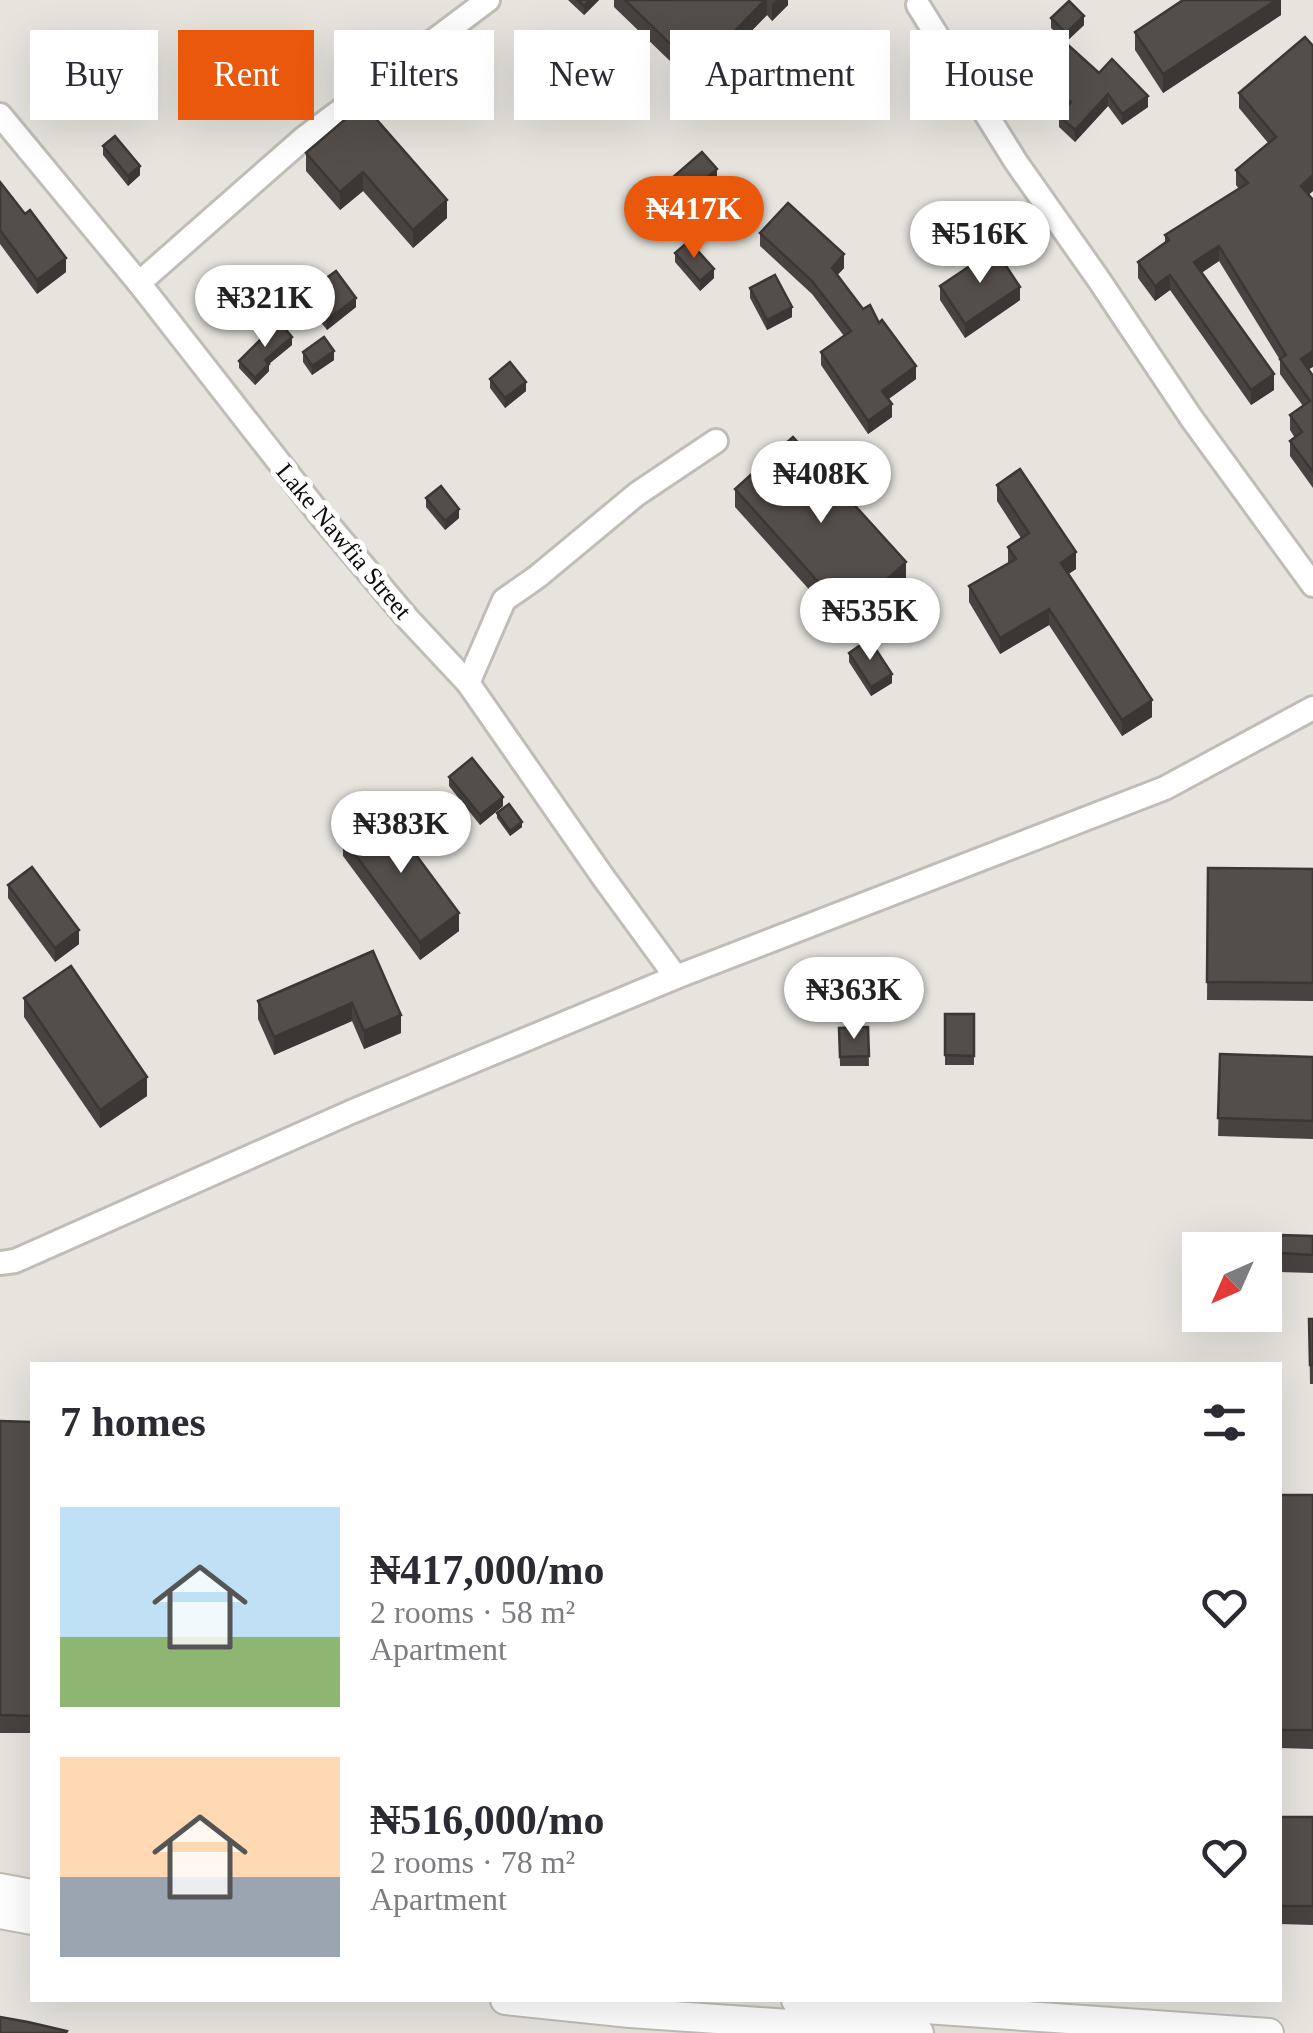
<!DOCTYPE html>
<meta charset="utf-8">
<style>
:root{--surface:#fff;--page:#f2f2f3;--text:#2b2b33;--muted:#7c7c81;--accent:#ea580c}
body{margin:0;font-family:"Times New Roman",serif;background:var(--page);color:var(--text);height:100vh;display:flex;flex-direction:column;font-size:38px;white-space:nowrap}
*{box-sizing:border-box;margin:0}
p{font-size:32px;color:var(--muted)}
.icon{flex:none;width:55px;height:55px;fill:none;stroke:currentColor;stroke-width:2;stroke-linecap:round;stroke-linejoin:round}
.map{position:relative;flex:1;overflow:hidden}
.drawer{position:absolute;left:30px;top:1362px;width:1252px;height:640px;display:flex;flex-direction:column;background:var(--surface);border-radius:0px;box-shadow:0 10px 40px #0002}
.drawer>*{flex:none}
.top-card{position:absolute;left:30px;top:30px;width:1255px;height:90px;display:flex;gap:20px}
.needle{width:65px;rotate:225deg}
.buttons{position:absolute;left:1182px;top:1232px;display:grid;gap:20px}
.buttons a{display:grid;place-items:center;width:100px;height:100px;border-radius:0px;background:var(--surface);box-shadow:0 10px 40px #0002;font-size:50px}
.price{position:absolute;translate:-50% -85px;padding:0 22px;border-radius:35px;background:#fff;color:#222;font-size:32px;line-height:65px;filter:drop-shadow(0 2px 5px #0008)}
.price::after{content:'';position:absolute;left:50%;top:60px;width:30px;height:22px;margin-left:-15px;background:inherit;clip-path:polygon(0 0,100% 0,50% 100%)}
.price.on{background:var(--accent);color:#fff}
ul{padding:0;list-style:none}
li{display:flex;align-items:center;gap:30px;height:250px;padding:0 30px}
li span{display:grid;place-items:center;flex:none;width:280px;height:200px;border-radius:0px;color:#555}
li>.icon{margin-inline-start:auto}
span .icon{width:120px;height:120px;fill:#fffc;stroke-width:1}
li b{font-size:42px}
h2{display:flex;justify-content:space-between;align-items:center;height:120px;padding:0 30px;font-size:42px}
.tag{padding:0 35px;border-radius:0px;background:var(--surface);box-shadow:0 10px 40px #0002;font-size:35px;line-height:90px}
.tag.on{background:var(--accent);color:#fff}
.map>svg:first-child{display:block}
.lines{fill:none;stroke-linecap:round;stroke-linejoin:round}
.minor-casing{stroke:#bfbdb6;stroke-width:28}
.major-casing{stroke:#bfbdb6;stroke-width:32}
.minor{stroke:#fff;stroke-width:22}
.major{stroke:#fff;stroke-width:28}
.wall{fill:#484340}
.shaded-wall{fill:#3b3734}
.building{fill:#544e4a;stroke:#3b3734;stroke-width:2.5}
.labels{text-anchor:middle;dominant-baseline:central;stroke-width:10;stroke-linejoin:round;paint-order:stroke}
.street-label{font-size:25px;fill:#0d0c0a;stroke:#fff}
</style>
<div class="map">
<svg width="1313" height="2033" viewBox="0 0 1313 2033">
<rect width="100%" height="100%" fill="#e6e4dd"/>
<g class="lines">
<g class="minor-casing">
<g id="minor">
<polyline points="918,5 1016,162 1099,280 1192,419 1313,585"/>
<polyline points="0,115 139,283 321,516 409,620 468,683 603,877 676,977"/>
<polyline points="139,283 304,138 488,0"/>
<polyline points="468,683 504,600 537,577 637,494 716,441"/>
<polyline points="0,1263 15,1261 351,1112 676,977 1165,788 1313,708"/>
</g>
</g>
<g class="major-casing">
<g id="major">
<polyline points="0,1888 32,1894"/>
<polyline points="0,1914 32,1920"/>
<polyline points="505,2000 630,2013 919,2033"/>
<polyline points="796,2000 1269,2033"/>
</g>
</g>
<use href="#minor" class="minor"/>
<use href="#major" class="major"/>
</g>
<g class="wall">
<polygon points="568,0 599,0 584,15"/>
<polygon points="614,0 788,0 788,5 772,21 767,15 734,49 734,66 719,82 709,74 697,87 614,7"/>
<polygon points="1281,0 1281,15 1163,93 1135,50 1135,32"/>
<polygon points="1051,18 1084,25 1066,42 1051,28"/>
<polygon points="1313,46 1313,191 1308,195 1309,369 1313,376 1313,488 1290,456 1290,441 1295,438 1290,430 1290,415 1303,406 1280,374 1280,360 1219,261 1201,273 1274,390 1251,405 1170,290 1155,301 1138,278 1138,262 1165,243 1165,235 1239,189 1236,185 1236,170 1269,144 1239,108 1239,93"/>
<polygon points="1099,73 1148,107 1122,125 1108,106 1075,142 1059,127 1059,116 1066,109 1040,86 1040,74"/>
<polygon points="1004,79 1037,88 1022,105 1004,88"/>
<polygon points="363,104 447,218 413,248 363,191 340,210 306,171 306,153"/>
<polygon points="103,146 140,175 128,186 103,155"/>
<polygon points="672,178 717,178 687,204 672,187"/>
<polygon points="0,182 25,214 66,272 37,294 0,244"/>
<polygon points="760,233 844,268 837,275 863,309 879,323 916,379 888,399 892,417 868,434 821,365 821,352 844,336 812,294 760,246"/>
<polygon points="675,253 714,278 700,291 675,262"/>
<polygon points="940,286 1020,300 965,338 940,300"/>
<polygon points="750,288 792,317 767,330 750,298"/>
<polygon points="306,293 356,307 327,330 306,303"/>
<polygon points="292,345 269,364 269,371 255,385 239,368 239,361"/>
<polygon points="303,352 334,360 312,375 303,362"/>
<polygon points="490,379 526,391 505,408 490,388"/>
<polygon points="997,485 1076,569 1068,574 1152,717 1122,736 1049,625 1000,654 969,602 969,586 1008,564 1008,547 1021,538 997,501"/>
<polygon points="735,489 906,580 848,633 735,507"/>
<polygon points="426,498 459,518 445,530 426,507"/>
<polygon points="849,653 892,683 871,696 849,662"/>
<polygon points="449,777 503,806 480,825 449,786"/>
<polygon points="497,813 522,827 510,836 497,818"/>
<polygon points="343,838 459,931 420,960 343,856"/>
<polygon points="1208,868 1313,869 1313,1001 1207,1000"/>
<polygon points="8,885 79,944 55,962 8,898"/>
<polygon points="373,951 401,1033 364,1049 352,1021 274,1055 258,1019 258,1001"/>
<polygon points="24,998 147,1096 100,1128 24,1017"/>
<rect x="945" y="1014" width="29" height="51"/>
<polygon points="868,1027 869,1066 840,1066 839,1028"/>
<polygon points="1220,1054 1313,1057 1313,1139 1218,1136"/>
<polygon points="1280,1235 1313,1236 1313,1273 1279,1272"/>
<polygon points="1309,1319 1313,1319 1313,1384 1310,1384"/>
<polygon points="0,1421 32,1422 32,1733 0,1733"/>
<polygon points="1280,1495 1313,1495 1313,1749 1280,1748"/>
<polygon points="1280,1817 1313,1817 1313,1925 1280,1924"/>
</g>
<g class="shaded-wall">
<polygon points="590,0 599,0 584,15 584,6"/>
<polygon points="765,0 767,0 767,15 726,57 726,40"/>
<polygon points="776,0 788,0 788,5 772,21 772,4"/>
<polygon points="1276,0 1281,0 1281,15 1163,93 1163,74"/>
<polygon points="1084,16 1084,25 1066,42 1066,33"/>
<polygon points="734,49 734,66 719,82 719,65"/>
<polygon points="709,57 709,74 697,87 697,70"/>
<polygon points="1037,79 1037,88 1022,105 1022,96"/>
<polygon points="1108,94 1108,106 1075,142 1075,130"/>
<polygon points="1148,96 1148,107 1122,125 1122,114"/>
<polygon points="140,166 140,175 128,186 128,176"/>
<polygon points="717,169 717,178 687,204 687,195"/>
<polygon points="363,172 363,191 340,210 340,192"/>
<polygon points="1313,175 1313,191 1301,201 1301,186"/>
<polygon points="447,200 447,218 413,248 413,230"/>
<polygon points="1219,246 1219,261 1194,278 1194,262"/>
<polygon points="844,254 844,268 832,281 832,268"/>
<polygon points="66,258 66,272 37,294 37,280"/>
<polygon points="714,269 714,278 700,291 700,281"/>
<polygon points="1170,275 1170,290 1155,301 1155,286"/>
<polygon points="1020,287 1020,300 965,338 965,324"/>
<polygon points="356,298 356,307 327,330 327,320"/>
<polygon points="792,307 792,317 767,330 767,320"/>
<polygon points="292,337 292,345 265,367 265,360"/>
<polygon points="334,351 334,360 312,375 312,366"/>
<polygon points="1313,351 1313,367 1301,374 1301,359"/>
<polygon points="269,364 269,371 255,385 255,378"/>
<polygon points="916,366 916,379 882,404 882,391"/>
<polygon points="1274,374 1274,390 1251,405 1251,390"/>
<polygon points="526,382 526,391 505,408 505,398"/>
<polygon points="892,404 892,417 868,434 868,421"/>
<polygon points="459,509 459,518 445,530 445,521"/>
<polygon points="1076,552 1076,569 1061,579 1061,563"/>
<polygon points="906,562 906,580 848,633 848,615"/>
<polygon points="1049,609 1049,625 1000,654 1000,638"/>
<polygon points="892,674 892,683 871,696 871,687"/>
<polygon points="1152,700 1152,717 1122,736 1122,720"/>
<polygon points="503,797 503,806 480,825 480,815"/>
<polygon points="522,822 522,827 510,836 510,831"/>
<polygon points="459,913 459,931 420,960 420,942"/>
<polygon points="79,930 79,944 55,962 55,948"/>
<polygon points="352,1003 352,1021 274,1055 274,1037"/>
<polygon points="401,1015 401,1033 364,1049 364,1031"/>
<polygon points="147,1077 147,1096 100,1128 100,1110"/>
</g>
<g class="building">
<polygon points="578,0 590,0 584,6"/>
<polygon points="625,0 765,0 726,40 734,49 719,65 709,57 697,70"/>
<polygon points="1183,0 1276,0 1163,74 1135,32"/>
<polygon points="1069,1 1084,16 1066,33 1051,18"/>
<polygon points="1305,37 1313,46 1313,175 1301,186 1313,200 1313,351 1301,359 1313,376 1313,472 1290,441 1302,432 1290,415 1310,401 1280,359 1286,355 1219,246 1194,262 1274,374 1251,390 1170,275 1155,286 1138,262 1169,240 1165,235 1248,183 1236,170 1276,137 1239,93"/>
<polygon points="1067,44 1099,73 1112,59 1148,96 1122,114 1108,94 1075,130 1059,116 1071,102 1040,74"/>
<polygon points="1019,62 1037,79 1022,96 1004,79"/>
<polygon points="363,104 447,200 413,230 363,172 340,192 306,153"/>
<polygon points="115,136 140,166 128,176 103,146"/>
<polygon points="702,152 717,169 687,195 672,178"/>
<polygon points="0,182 25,214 30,210 66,258 37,280 0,230"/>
<polygon points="788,203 844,254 832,268 863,309 870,305 879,323 882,320 916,366 882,391 892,404 868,421 821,352 851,331 812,281 760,233"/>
<polygon points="689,241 714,269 700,281 675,253"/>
<polygon points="995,249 1020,287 965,324 940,286"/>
<polygon points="336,271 356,298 327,320 306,293"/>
<polygon points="775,275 792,307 767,320 750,288"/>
<polygon points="279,321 292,337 265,360 269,364 255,378 239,361"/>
<polygon points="324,337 334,351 312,366 303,352"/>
<polygon points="510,362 526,382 505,398 490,379"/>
<polygon points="793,437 906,562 848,615 735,489"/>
<polygon points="1020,469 1076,552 1061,563 1152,700 1122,720 1049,609 1000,638 969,586 1016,559 1008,547 1029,533 997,485"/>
<polygon points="441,486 459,509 445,521 426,498"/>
<polygon points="869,639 892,674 871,687 849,653"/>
<polygon points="472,758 503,797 480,815 449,777"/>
<polygon points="509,804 522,822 510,831 497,813"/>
<polygon points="382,809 459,913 420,942 343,838"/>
<polygon points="32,867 79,930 55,948 8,885"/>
<polygon points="1208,868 1313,869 1313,983 1207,982"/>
<polygon points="373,951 401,1015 364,1031 352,1003 274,1037 258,1001"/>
<polygon points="71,966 147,1077 100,1110 24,998"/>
<polygon points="945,1014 974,1014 974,1056 945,1055"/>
<polygon points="868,1027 869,1056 840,1057 839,1028"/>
<polygon points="1220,1054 1313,1057 1313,1121 1218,1118"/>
<polygon points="1280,1235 1313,1236 1313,1255 1279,1253"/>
<polygon points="1309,1319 1313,1319 1313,1365 1310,1365"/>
<polygon points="0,1421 32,1422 32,1716 0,1715"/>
<rect x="1280" y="1495" width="33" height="235"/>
<rect x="1280" y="1817" width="33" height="89"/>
<polygon points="0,2017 28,2022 67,2031 66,2033 0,2033"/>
</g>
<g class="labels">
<g class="street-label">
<text transform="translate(344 541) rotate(50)">Lake Nawfia Street</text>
</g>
</g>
</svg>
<div class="buttons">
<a><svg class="needle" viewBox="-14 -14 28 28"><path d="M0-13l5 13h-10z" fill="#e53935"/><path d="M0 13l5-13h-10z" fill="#7c7c81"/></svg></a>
</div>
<b class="price on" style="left:694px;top:261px">₦417K</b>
<b class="price" style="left:980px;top:286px">₦516K</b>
<b class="price" style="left:265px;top:350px">₦321K</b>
<b class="price" style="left:821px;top:526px">₦408K</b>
<b class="price" style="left:870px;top:663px">₦535K</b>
<b class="price" style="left:401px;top:876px">₦383K</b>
<b class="price" style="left:854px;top:1042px">₦363K</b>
<div class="top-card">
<a class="tag">Buy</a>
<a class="tag on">Rent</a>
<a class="tag">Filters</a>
<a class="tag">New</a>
<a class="tag">Apartment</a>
<a class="tag">House</a>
</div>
<section class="drawer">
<h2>7 homes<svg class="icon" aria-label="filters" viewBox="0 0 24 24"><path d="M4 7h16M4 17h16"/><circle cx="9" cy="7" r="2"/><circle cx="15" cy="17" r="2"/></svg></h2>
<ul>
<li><span style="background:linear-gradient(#bfe0f5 65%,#8fb573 0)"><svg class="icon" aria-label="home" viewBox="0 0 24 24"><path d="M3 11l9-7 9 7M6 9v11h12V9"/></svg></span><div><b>₦417,000/mo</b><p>2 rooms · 58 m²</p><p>Apartment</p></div><svg class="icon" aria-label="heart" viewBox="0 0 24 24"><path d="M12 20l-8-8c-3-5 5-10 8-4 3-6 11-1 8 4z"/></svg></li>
<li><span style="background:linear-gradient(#ffd9b3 60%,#9aa5b1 0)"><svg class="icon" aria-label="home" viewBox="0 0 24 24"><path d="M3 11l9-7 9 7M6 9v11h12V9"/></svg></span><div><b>₦516,000/mo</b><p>2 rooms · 78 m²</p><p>Apartment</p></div><svg class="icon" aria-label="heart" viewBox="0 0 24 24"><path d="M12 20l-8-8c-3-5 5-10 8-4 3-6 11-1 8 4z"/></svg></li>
</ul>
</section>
</div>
